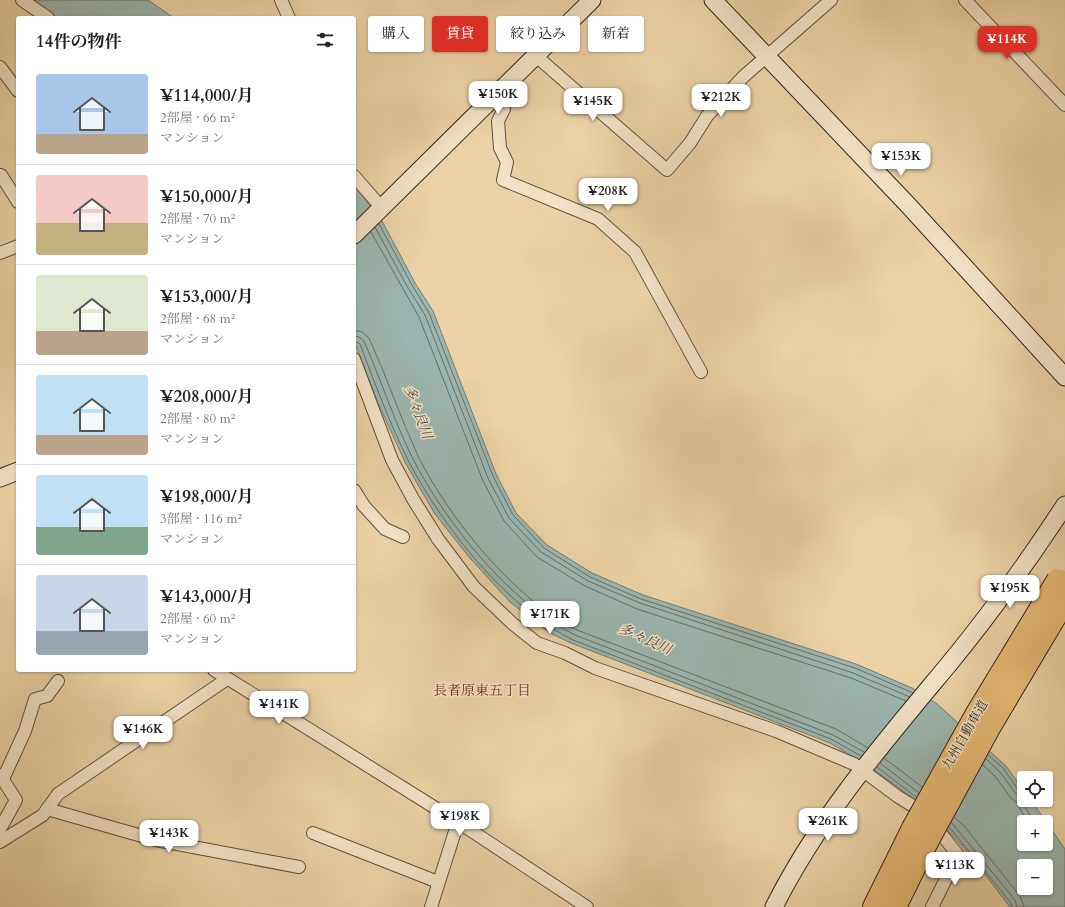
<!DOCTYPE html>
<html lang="ja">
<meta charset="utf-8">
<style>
:root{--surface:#fff;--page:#f6f6f6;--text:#202124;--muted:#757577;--line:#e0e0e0;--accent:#d93025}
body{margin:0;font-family:Cardo,"Noto Serif JP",serif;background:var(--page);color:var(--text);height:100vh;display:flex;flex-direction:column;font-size:15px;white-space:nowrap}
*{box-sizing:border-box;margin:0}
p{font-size:13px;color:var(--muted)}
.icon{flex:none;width:22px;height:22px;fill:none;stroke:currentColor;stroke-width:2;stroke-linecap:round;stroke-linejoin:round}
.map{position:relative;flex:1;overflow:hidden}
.panel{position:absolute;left:16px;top:16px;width:340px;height:656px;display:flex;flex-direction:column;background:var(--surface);border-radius:4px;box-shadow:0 1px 3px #0004}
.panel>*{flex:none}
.guide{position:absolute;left:368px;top:16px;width:380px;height:36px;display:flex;gap:8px}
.buttons{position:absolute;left:1017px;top:771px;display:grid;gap:8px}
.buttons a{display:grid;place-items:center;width:36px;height:36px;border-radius:4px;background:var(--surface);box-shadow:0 1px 3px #0004;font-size:20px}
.price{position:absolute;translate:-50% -34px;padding:0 9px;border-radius:8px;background:#fff;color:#222;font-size:13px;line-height:26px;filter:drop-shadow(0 1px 2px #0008)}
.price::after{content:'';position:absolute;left:50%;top:24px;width:12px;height:9px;margin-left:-6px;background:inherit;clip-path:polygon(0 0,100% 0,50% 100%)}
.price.selected{background:var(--accent);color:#fff}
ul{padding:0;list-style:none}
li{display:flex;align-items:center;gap:12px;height:100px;padding:0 20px}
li+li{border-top:1px solid var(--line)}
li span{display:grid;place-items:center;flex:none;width:112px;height:80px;border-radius:4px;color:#555}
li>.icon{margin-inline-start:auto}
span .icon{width:48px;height:48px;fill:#fffc;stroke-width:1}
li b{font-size:17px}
h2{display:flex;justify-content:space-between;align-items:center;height:48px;padding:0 20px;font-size:17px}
.tag{padding:0 14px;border-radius:4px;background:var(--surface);box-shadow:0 1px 3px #0004;font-size:14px;line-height:36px}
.tag.selected{background:var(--accent);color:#fff}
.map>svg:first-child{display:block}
.water{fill:#9bb6b0;stroke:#717c74;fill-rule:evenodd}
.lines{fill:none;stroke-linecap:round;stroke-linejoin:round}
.shore{stroke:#666e66;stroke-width:1}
.street-casing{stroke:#60503e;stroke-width:14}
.secondary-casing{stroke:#32251b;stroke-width:19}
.highway-casing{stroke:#32251b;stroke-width:24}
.street{stroke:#f3e2c5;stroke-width:12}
.secondary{stroke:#f3e2c5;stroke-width:17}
.highway{stroke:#e6b973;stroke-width:22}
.highway-bridge-casing{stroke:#32251b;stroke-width:24;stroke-linecap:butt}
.highway-bridge{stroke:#e6b973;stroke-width:22}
.labels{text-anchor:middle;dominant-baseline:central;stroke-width:3;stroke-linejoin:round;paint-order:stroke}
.street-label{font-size:13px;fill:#32251b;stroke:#f3e2c5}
.water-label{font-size:14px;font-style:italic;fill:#4c4940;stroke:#f3e2c5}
.neighbourhood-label{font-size:14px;fill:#7a1f14;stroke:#f3e2c5}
</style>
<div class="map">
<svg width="1065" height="907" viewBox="0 0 1065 907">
<rect width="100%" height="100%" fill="#ecd2a6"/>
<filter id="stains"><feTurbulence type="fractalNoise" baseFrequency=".005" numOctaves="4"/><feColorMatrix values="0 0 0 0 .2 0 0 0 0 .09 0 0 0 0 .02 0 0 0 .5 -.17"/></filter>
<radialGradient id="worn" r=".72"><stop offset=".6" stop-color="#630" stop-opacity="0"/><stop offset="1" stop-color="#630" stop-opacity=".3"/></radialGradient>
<g class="water">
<polygon points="31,0 148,0 174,18 58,18"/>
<path d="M354,185l28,36 33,62 18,28 63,163 20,39 31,32 45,28 51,22 213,69 56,24 25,16 69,62 18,25v9h7l34,49v58h-55c-19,-24 -37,-50 -58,-72 -35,-37 -78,-67 -122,-92l-259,-100 -21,-10 -40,-31 -41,-45 -34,-43 -29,-50 -28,-61 -24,-62zM1024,822h22v22h-22zM1024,866h22v22h-22z"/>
</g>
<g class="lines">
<g class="shore">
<polyline points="379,224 412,285 429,313 493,476 513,515 544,548 590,577 641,599 855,668 913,693"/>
<polyline points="375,227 408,288 425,315 488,478 509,518 541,552 588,581 640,603 853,673 910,697"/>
<polyline points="371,232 419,317 483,481 504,521 537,557 585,586 637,609 851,678 906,701"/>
<path d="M354,330l8,2 7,6c18,39 31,79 49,118 31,62 96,143 159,174l259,99 32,19"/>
<path d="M354,336l5,1 5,4c17,39 30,80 49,118 33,64 97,144 162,176l258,100 31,17"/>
<path d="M354,341l6,3c15,40 30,80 49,118 34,65 97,145 164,178l258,99 30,17"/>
<polyline points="988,755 1003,768 1019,791 1024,792"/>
<polyline points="884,758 922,787"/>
<polyline points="986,759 1000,772 1016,794 1022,798 1024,806 1035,822"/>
<polyline points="880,763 919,793"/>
<polyline points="983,765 995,776 1010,797 1016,802 1028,822"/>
<polyline points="877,767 916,797"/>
<polyline points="954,817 964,826 1020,896 1024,907"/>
<polyline points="951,822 1015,900 1017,907"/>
<polyline points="949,827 1011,903 1012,907"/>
</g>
<g class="street-casing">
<g id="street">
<polyline points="22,0 48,18"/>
<polyline points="281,0 289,18"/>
<polyline points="965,0 1065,105"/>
<polyline points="536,56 667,170 690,143 707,116 743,77 831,0"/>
<polyline points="0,67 18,91"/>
<polyline points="495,97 504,109 498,121 500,148 507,162 503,180 598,219 635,252 701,372"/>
<polyline points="1,175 18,202"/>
<polyline points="354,176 381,207"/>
<polyline points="0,253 18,246"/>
<polyline points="354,359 392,460 413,499 438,539 474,587 513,624 537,643 565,653 595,668 776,731 854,764 897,796 913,806 942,835 958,855 932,907"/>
<polyline points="354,490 364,506 385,529 403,537"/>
<polyline points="1015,579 1048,606"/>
<polyline points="214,670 458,822 587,907"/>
<polyline points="0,775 16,800 0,829"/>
<polyline points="3,779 25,731 35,699 47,696 58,681"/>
<polyline points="47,809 156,840 299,867"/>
<polyline points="313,833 438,882"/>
<polyline points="0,842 43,815 58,794 227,679"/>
<polyline points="431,907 458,822"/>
</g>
</g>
<g class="secondary-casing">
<g id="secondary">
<polyline points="713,0 908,205 1065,377"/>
<polyline points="354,235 592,0"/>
<polyline points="0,478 18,471"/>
<path d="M774,907c45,-90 111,-166 175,-243 42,-51 80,-104 116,-159"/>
</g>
</g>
<g class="highway-casing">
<g id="highway">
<polyline points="874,907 913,828"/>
<polyline points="895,907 927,842"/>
</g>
</g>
<use href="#street" class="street"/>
<use href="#secondary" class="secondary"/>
<use href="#highway" class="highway"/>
<g class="highway-bridge-casing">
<g id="highway-bridge">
<polyline points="913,828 976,715 1058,580"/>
<polyline points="927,842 990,726 1065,600"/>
</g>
</g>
<use href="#highway-bridge" class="highway-bridge"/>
</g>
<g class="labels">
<g class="street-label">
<text transform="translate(965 735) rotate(-60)">九州自動車道</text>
</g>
<g class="water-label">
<text transform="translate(418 412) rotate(69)">多々良川</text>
<text transform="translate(645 639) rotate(24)">多々良川</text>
</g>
<g class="neighbourhood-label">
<text x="482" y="690">長者原東五丁目</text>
</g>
</g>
<rect width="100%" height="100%" filter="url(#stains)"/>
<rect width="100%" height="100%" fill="url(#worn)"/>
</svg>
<div class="buttons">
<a><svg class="icon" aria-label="locate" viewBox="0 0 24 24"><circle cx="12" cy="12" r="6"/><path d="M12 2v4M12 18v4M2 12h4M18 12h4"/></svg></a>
<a>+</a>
<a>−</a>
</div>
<b class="price selected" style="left:1007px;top:60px">¥114K</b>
<b class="price" style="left:498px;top:115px">¥150K</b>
<b class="price" style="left:721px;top:118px">¥212K</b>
<b class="price" style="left:593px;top:122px">¥145K</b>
<b class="price" style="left:901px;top:177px">¥153K</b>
<b class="price" style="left:608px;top:212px">¥208K</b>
<b class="price" style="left:1010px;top:609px">¥195K</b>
<b class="price" style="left:550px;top:635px">¥171K</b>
<b class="price" style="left:279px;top:725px">¥141K</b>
<b class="price" style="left:143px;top:750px">¥146K</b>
<b class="price" style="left:460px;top:837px">¥198K</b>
<b class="price" style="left:828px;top:842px">¥261K</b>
<b class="price" style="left:169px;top:854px">¥143K</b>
<b class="price" style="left:955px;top:886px">¥113K</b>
<div class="guide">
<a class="tag">購入</a>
<a class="tag selected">賃貸</a>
<a class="tag">絞り込み</a>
<a class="tag">新着</a>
</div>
<section class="panel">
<h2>14件の物件<svg class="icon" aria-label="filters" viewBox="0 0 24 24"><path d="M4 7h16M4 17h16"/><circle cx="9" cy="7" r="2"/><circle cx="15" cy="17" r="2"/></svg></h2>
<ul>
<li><span style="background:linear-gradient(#a9c7e8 75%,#b9a48a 0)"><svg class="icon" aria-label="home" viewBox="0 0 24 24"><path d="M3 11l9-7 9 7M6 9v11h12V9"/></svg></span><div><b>¥114,000/月</b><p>2部屋 · 66 m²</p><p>マンション</p></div></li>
<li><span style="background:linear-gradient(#f6c9c9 60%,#c2b280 0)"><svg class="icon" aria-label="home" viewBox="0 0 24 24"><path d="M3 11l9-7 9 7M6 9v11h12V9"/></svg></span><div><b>¥150,000/月</b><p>2部屋 · 70 m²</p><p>マンション</p></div></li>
<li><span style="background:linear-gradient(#dfe7d0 70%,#b9a48a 0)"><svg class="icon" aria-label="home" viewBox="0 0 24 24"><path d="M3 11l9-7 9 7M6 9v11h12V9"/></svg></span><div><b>¥153,000/月</b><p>2部屋 · 68 m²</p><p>マンション</p></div></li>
<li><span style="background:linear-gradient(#bfe0f5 75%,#b9a48a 0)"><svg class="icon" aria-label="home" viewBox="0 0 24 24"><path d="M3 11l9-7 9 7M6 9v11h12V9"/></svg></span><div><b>¥208,000/月</b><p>2部屋 · 80 m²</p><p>マンション</p></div></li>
<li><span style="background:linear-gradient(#bfe0f5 65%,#7fa58c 0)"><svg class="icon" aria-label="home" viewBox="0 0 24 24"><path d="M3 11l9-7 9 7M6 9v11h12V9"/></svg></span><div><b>¥198,000/月</b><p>3部屋 · 116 m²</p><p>マンション</p></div></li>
<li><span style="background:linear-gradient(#c9d6e8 70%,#9aa5b1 0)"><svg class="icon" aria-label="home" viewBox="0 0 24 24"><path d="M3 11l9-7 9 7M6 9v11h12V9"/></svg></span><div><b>¥143,000/月</b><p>2部屋 · 60 m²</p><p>マンション</p></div></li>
</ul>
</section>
</div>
